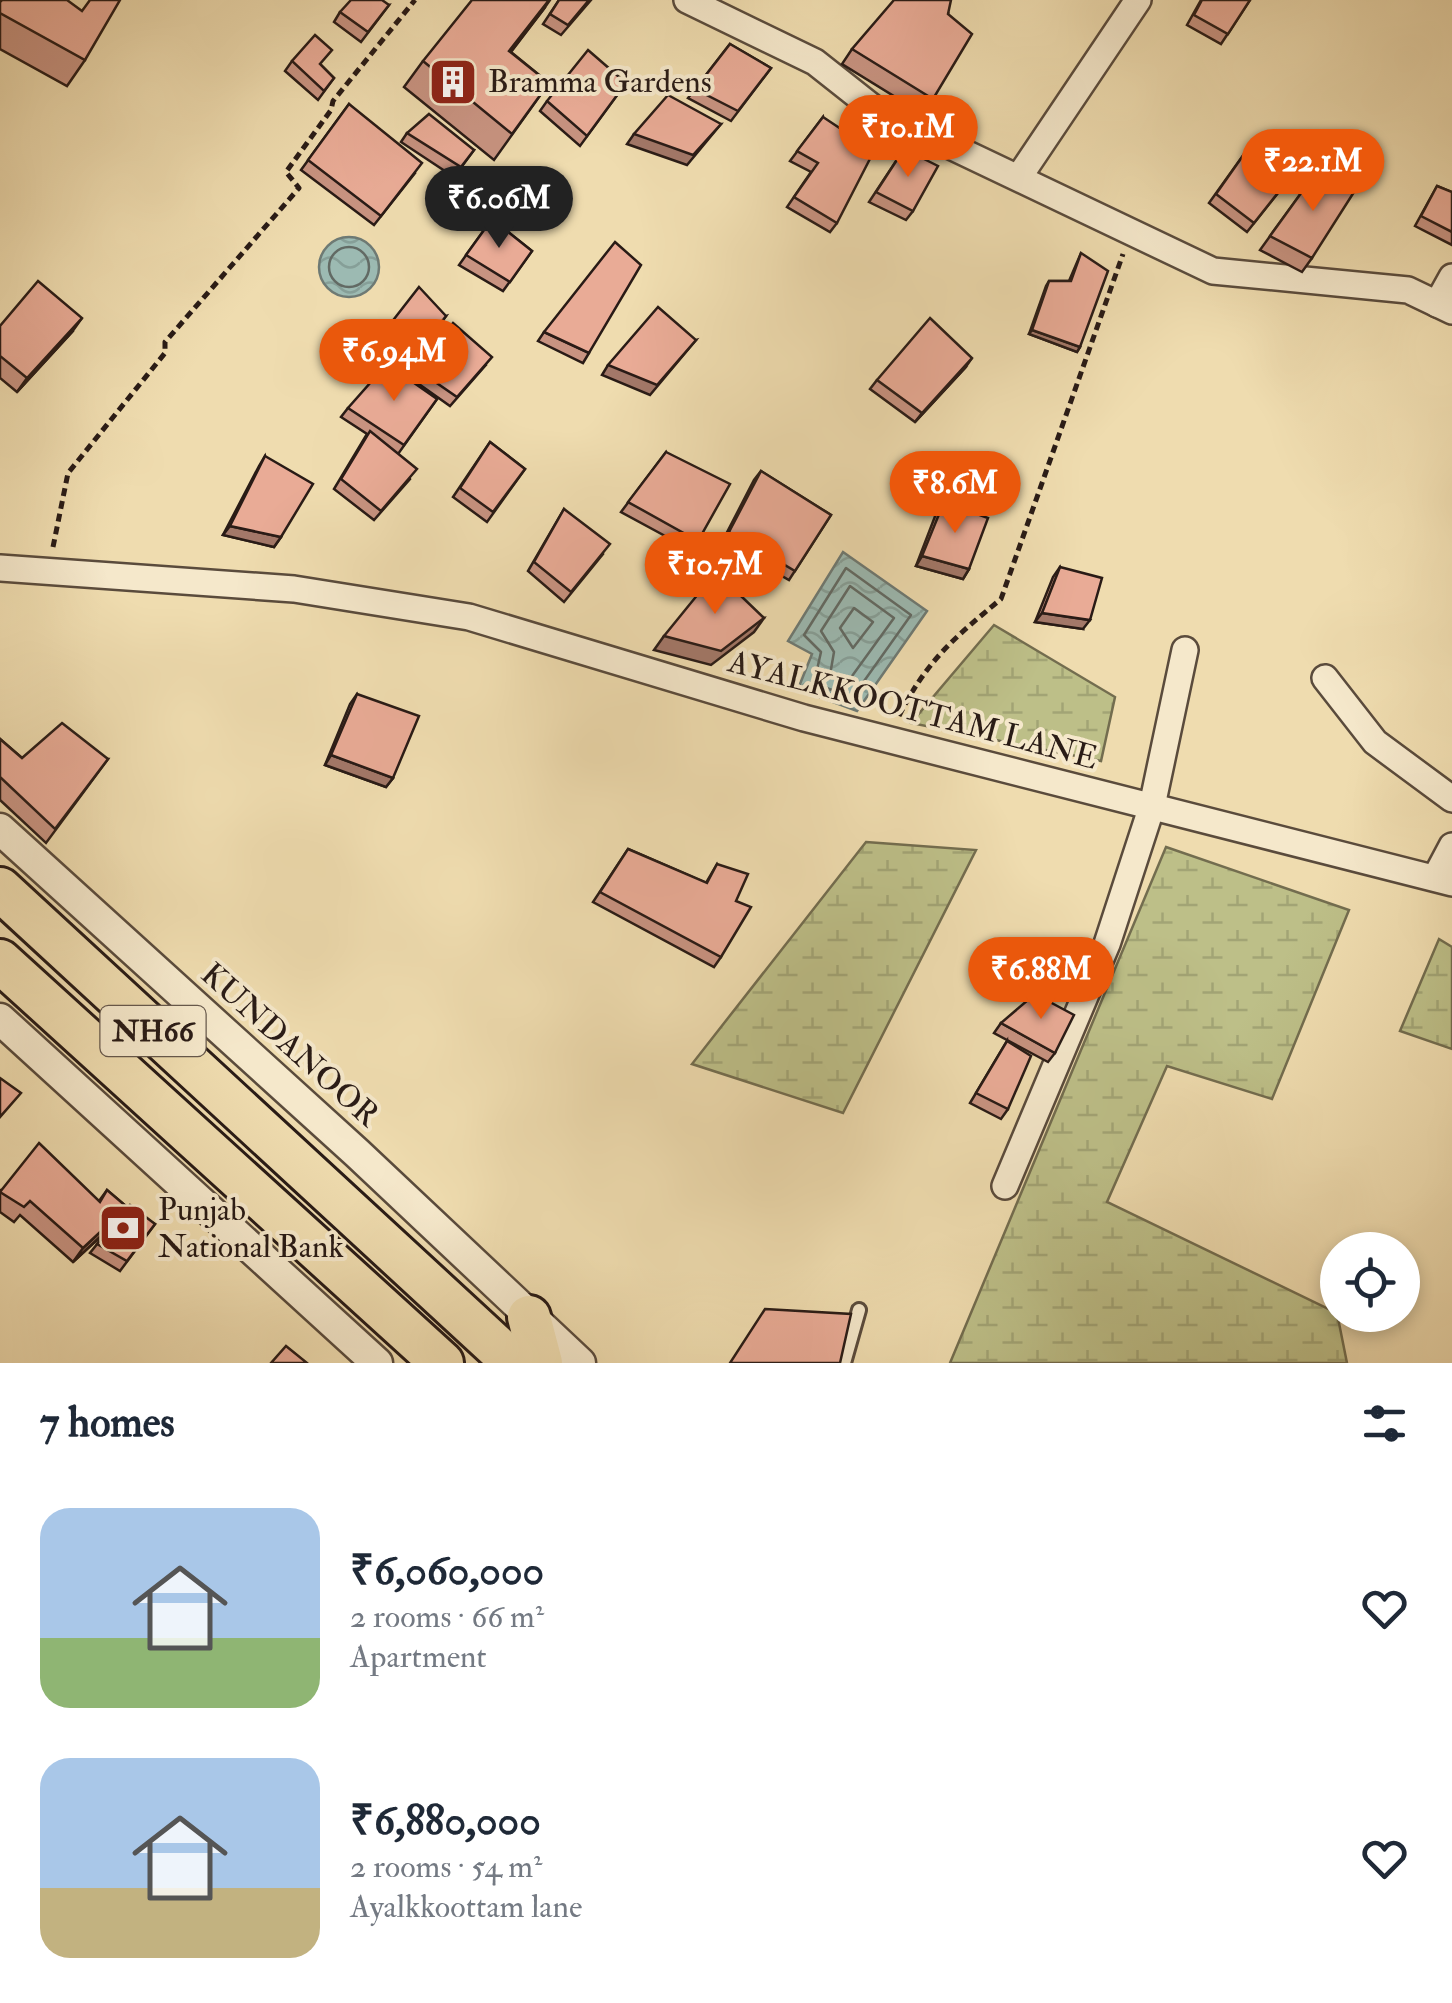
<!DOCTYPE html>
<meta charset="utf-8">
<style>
:root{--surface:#fff;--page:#f6f6f7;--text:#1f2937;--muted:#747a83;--accent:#ea580c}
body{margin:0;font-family:"IM FELL Double Pica",serif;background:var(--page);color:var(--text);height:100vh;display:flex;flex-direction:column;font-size:38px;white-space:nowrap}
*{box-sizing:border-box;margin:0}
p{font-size:32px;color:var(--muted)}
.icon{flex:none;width:55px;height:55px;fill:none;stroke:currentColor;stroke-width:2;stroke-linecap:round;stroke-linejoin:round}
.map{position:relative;height:1363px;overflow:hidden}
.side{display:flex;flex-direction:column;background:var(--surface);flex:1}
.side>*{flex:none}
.buttons{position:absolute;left:1320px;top:1232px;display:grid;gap:20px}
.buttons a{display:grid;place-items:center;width:100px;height:100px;border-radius:50%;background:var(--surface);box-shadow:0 5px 15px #0003;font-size:50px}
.price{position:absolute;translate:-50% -85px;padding:0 22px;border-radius:35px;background:var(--accent);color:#fff;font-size:32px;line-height:65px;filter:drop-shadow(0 2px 5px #0008)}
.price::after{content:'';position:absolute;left:50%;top:60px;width:30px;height:22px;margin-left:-15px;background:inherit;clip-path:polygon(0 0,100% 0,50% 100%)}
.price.on{background:#222;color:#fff}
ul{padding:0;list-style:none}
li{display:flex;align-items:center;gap:30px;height:250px;padding:0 40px}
li span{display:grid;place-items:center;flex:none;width:280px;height:200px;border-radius:30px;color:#555}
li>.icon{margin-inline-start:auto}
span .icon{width:120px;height:120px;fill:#fffc;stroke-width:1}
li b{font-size:42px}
h2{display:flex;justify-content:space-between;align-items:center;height:120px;padding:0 40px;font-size:42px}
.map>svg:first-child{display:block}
.wetland{fill:url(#wetland-marsh);stroke:#736d4f;stroke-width:2.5}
.water{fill:url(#water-waves);stroke:#6e7a74;stroke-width:2.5}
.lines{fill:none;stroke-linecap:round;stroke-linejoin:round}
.shore{stroke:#626a64;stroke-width:2.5}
.service-casing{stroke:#5a4b3c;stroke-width:18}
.minor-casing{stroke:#5a4b3c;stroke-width:30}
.tertiary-casing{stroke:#5a4b3c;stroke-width:35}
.trunk-casing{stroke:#291b16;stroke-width:48}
.path{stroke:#291b16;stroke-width:5;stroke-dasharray:8 5;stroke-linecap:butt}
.service{stroke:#f5e8cb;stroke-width:12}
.minor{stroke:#f5e8cb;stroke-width:25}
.tertiary{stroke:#f5e8cb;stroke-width:30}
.trunk{stroke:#efdcaf;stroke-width:42}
.wall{fill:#c89381;stroke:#291b16;stroke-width:2.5}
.shaded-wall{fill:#a37869;stroke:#291b16;stroke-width:2.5}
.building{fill:#e9ab96;stroke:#291b16;stroke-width:2.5}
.labels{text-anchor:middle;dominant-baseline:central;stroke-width:8;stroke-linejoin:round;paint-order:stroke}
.shield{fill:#f5e8cb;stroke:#66584c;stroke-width:2.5}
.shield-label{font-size:30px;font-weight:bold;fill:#291b16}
.poi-label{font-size:32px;fill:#291b16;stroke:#f5e8cb;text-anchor:start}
.street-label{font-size:32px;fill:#291b16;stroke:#f5e8cb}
</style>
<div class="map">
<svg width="1452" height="1363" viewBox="0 0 1452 1363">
<defs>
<pattern id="wetland-marsh" width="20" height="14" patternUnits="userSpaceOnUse" patternTransform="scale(2.5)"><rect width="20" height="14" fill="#bdbf88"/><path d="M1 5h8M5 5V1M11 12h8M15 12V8" fill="none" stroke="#a2a475"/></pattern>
<pattern id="water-waves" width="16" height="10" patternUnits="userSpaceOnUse" patternTransform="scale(2.5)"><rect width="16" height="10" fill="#9cbab2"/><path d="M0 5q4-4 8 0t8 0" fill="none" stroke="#869f98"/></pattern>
</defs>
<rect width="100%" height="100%" fill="#efdcaf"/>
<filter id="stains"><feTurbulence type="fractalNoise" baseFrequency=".002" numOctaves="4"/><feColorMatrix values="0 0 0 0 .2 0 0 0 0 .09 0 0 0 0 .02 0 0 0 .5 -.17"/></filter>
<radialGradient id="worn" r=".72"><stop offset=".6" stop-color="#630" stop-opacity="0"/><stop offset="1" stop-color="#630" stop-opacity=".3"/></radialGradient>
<g class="wetland">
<polygon points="994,625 1115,697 1101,761 911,723"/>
<polygon points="866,842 976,850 843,1113 692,1064"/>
<polygon points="1166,847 1349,910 1272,1099 1167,1066 1107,1202 1337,1313 1347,1363 950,1363"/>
<polygon points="1439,939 1452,947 1452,1049 1400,1031"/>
</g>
<g class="water">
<circle cx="349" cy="267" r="30"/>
<polygon points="843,552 927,611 857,711 798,689 812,654 788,641"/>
</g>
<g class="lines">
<g class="shore">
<circle cx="349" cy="267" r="20"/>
<polygon points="846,568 911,615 852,698 814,683 821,652 804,635"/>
<polygon points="850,586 894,618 847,683 830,675 834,652 821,631"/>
<polygon points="854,608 873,622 853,648 840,628"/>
</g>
<g class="service-casing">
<polyline id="service" points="844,1363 859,1310"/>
</g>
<g class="minor-casing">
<g id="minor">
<polyline points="687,0 815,62 877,111 1213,271 1408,290 1452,311"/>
<polyline points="1019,177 1138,0"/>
<polyline points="1437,304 1452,277"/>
<polyline points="0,568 294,589 469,617 804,718 1452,883"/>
<polyline points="1325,678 1375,742 1452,799"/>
<polyline points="1435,878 1452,846"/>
<polyline points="1005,1186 1107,944 1152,806 1185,650"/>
</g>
</g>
<g class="tertiary-casing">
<g id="tertiary">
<polyline points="0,829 357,1153 580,1363"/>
<polyline points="0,1019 377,1363"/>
</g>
</g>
<g class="trunk-casing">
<g id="trunk">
<polyline points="0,889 514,1363"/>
<polyline points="0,961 442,1363"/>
<polyline points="529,1317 541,1363"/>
</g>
</g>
<g class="path">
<polyline points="53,547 68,473 165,353 165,342 299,188 286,172 331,110 333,101 415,0"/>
<path d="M899,716c28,-56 55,-78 102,-117l122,-345"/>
</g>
<use href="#service" class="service"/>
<use href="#minor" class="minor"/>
<use href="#tertiary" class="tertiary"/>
<use href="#trunk" class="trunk"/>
</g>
<g class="wall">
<polygon points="559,0 591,0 561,35 543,24"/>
<polygon points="1201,0 1250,0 1221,44 1187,25"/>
<polygon points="0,2 85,60 67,86 0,49"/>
<polygon points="389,5 361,42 334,22 340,12"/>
<polygon points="543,10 511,52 549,83 494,160 404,87 423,61"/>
<polygon points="948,14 933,99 923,114 842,64 852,49"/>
<polygon points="730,44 771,68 731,121 688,98"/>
<polygon points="292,61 321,65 334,78 318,100 285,71"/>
<polygon points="626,83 580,146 540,111 547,101"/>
<polygon points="349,104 415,173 374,225 301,170"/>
<polygon points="823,117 837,223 830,232 787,207 811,172 790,161"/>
<polygon points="407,133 474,150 454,177 401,142"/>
<polygon points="884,142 915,154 913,211 906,220 869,202 902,152 881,147"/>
<polygon points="1247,150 1278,193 1247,232 1209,203"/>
<polygon points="1320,167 1312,258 1302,272 1260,250"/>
<polygon points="1437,186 1452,192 1452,245 1415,226"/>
<polygon points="492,219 532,251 503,291 459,265"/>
<polygon points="1081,253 1080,347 1077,352 1029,334 1046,286 1049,281 1069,281"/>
<polygon points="446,316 410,366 373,346 380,337"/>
<polygon points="0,326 72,332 17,392 0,378"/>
<polygon points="544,332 589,353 583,363 538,341"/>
<polygon points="485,366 450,406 409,377 415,368"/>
<polygon points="965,368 915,422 870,389 877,380"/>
<polygon points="437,399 398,454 410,479 374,520 334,489 367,434 341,417 348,408"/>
<polygon points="490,442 525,469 487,522 453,497"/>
<polygon points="666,452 698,541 691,550 621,512"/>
<polygon points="265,456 281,537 274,547 223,535 259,466"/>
<polygon points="761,471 831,515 789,580 722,542 754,480"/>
<polygon points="944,502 969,569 963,579 916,566 937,511"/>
<polygon points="564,509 603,554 564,602 528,571"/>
<polygon points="1060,567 1083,629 1035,622 1053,577"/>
<polygon points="357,694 393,778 386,787 325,765 350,704"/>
<polygon points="0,739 22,758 108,759 46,843 0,800"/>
<polygon points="628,849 706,883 717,864 736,901 721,957 714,967 593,902"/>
<polygon points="1001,1023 1055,1053 1048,1062 994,1033"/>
<polygon points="1007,1041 1008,1109 1001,1119 970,1103"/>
<polygon points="0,1190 99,1201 107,1190 127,1207 155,1224 120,1271 90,1253 110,1228 73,1262 20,1215 14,1222 0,1212"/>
</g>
<g class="shaded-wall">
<polygon points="549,0 550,0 543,10 491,77"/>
<polygon points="721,124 687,165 627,144 634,134"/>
<polygon points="884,142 918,151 914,155 881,147"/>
<polygon points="82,318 72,332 17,392 27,378"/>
<polygon points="1032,330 1080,347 1077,352 1029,334"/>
<polygon points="696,340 650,395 602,375 608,365"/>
<polygon points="972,358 965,368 915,422 922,413"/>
<polygon points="230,526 281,537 274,547 223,535"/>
<polygon points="922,556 969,569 963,579 916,566"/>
<polygon points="1042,613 1090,620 1083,629 1035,622"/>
<polygon points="764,618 754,632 711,665 654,650 664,636"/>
<polygon points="331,755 393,778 386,787 325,765"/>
<polygon points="127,1207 117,1221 73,1262 83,1248"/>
</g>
<g class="building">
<polygon points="2,0 67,0 82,11 90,0 120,0 85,60 0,13 0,2"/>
<polygon points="351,0 382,0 389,5 368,32 340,12"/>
<polygon points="472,0 549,0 509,51 549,83 512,134 423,61"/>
<polygon points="559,0 589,0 568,25 550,14"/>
<polygon points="894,0 951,0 948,14 972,34 933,99 852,49"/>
<polygon points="1202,0 1250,0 1228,34 1194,15"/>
<polygon points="315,35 332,50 320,64 334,78 324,91 292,61"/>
<polygon points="730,44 771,68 738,111 695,89"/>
<polygon points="588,50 626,83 587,136 547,101"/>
<polygon points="668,95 721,124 693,155 634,134"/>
<polygon points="349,104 422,163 381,216 308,160"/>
<polygon points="429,114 474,150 461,167 407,133"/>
<polygon points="823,117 874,151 837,223 794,197 818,163 797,151"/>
<polygon points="899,129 918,151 884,142"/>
<polygon points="904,149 938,166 913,211 876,192"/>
<polygon points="1247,150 1285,184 1254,223 1216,194"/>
<polygon points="1320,167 1354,192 1312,258 1270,236"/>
<polygon points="1437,186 1452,192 1452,232 1421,216"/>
<polygon points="492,219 532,251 510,282 466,255"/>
<polygon points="615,242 641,265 589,353 544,332"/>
<polygon points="1081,253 1108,271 1080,347 1032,330 1049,281 1071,281"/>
<polygon points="38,281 82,318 27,378 0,356 0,326"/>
<polygon points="419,287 446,316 416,356 380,337"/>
<polygon points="658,307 696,340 657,385 608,365"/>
<polygon points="930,318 972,358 922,413 877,380"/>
<polygon points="453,323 492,357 457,397 415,368"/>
<polygon points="387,364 437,399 404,445 348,408"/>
<polygon points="370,431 417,469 381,511 341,479"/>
<polygon points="490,442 525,469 493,512 460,488"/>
<polygon points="666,452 730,484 698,541 628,502"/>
<polygon points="265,456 313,484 281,537 230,526"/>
<polygon points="761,471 831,515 795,571 729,532"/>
<polygon points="944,502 988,518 969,569 922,556"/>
<polygon points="564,509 610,544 571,592 534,562"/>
<polygon points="1060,567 1102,578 1090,620 1042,613"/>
<polygon points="716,572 764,618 721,651 664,636"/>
<polygon points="357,694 419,716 393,778 331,755"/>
<polygon points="62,723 108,759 55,829 0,777 0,739 22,758"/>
<polygon points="628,849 707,883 717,864 748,874 736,901 751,907 721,957 600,892"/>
<polygon points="1035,994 1074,1015 1055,1053 1001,1023"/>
<polygon points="1007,1041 1031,1056 1008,1109 976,1093"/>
<polygon points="0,1078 21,1093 0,1117"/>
<polygon points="39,1143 100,1202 107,1190 127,1207 83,1248 30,1201 24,1207 0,1192"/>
<polygon points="130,1205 155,1224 127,1261 97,1244"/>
<polygon points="765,1309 851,1314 840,1363 730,1363"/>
<polygon points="286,1346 307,1363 271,1363"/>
</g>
<defs>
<g id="building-square" transform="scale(2.5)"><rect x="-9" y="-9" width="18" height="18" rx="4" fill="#8f2418" stroke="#f5e8cb"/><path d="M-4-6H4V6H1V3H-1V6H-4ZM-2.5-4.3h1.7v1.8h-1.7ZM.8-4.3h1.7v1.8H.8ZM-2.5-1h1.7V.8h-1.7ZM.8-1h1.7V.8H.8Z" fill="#fff"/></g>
<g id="bank-square" transform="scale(2.5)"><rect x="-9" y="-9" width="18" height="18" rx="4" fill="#8f2418" stroke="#f5e8cb"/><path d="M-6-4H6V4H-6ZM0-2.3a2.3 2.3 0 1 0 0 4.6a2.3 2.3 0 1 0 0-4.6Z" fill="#fff"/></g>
</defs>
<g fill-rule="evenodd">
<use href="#building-square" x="453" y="82"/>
<use href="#bank-square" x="123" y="1228"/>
</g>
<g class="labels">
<rect class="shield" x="100.5" y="1006" width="105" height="50" rx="8"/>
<g class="shield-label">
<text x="153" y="1031">NH66</text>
</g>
<g class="poi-label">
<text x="488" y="82">Bramma Gardens</text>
<text x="158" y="1210">Punjab<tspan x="158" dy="37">National Bank</tspan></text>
</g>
<g class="street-label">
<text transform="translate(913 710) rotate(15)">AYALKKOOTTAM LANE</text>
<text transform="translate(290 1045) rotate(42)">KUNDANOOR</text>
</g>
</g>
<rect width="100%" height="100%" filter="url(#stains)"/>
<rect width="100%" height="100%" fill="url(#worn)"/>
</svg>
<div class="buttons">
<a><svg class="icon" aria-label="locate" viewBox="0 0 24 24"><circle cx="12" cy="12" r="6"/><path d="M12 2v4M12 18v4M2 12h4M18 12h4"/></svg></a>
</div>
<b class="price" style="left:908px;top:180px">₹10.1M</b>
<b class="price" style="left:1313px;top:214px">₹22.1M</b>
<b class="price on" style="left:499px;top:251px">₹6.06M</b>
<b class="price" style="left:394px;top:404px">₹6.94M</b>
<b class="price" style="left:955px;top:536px">₹8.6M</b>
<b class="price" style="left:715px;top:617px">₹10.7M</b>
<b class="price" style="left:1041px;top:1022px">₹6.88M</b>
</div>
<section class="side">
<h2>7 homes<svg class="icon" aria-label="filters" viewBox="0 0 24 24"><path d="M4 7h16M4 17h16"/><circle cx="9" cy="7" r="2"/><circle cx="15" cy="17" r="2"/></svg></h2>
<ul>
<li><span style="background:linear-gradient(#a9c7e8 65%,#8fb573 0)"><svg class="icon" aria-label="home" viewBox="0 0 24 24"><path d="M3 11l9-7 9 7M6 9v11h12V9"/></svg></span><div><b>₹6,060,000</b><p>2 rooms · 66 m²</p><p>Apartment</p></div><svg class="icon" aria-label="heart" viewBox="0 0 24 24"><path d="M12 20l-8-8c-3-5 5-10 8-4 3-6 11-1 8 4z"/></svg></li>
<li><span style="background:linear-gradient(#a9c7e8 65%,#c2b280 0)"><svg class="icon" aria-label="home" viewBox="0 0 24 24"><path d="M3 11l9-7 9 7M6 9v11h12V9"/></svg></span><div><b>₹6,880,000</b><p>2 rooms · 54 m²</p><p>Ayalkkoottam lane</p></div><svg class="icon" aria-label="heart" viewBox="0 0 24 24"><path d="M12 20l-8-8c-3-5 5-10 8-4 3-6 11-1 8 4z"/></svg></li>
</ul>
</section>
